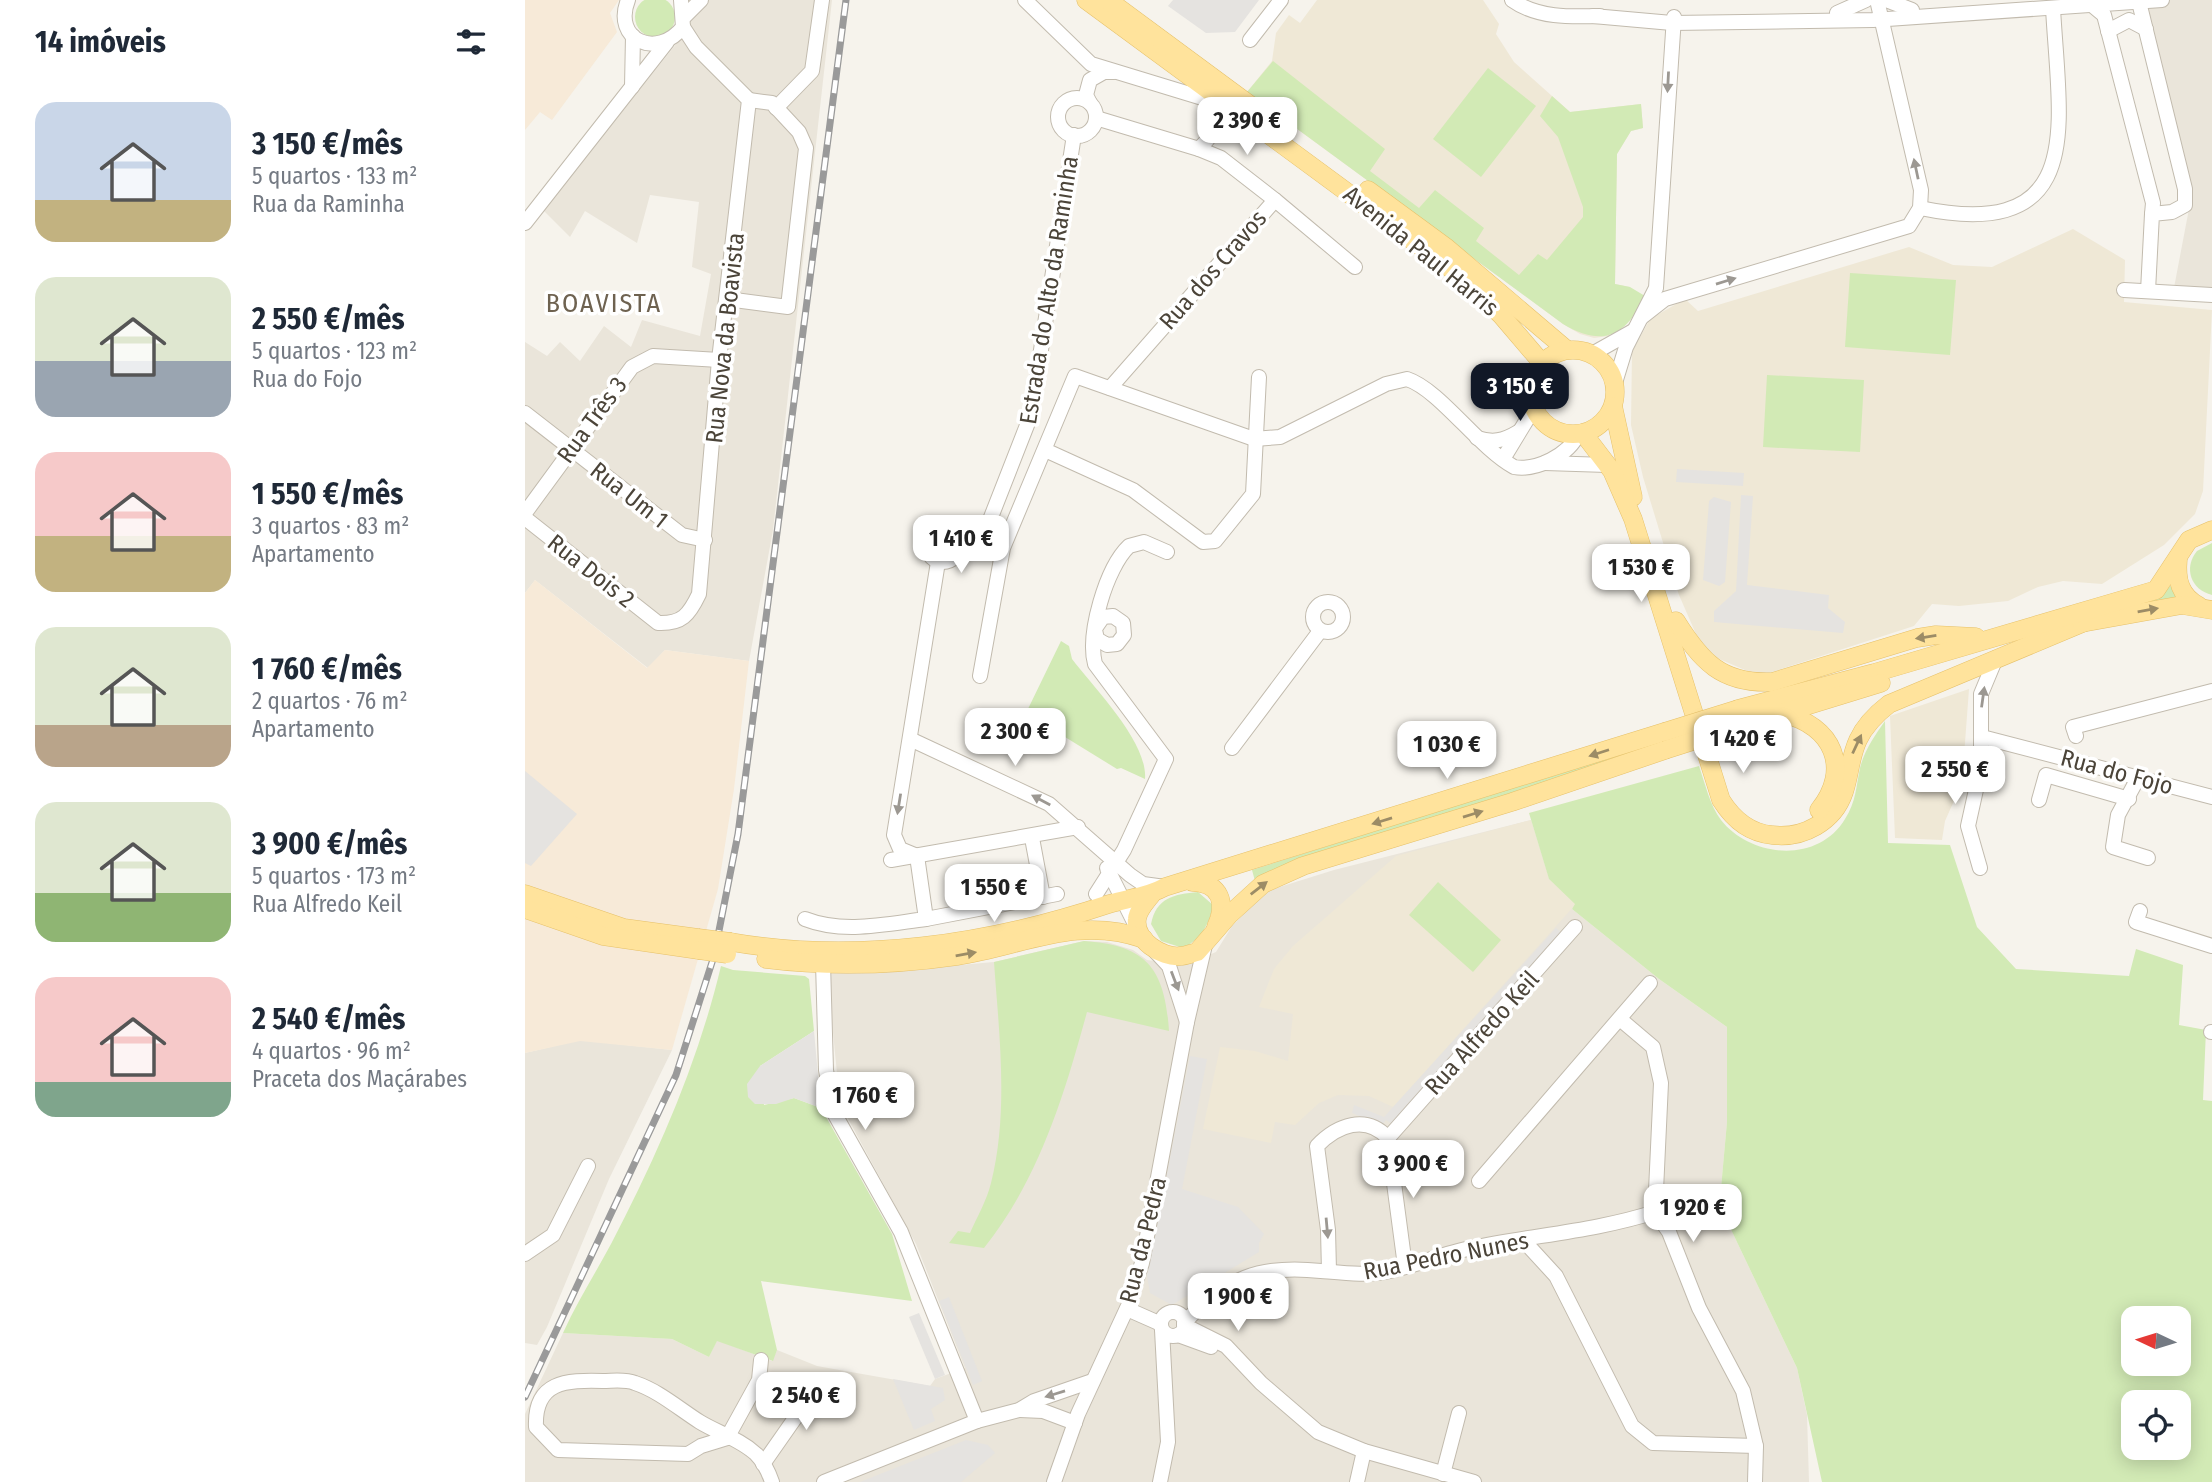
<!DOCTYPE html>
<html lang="pt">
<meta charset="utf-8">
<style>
:root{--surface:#fff;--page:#f2f2f3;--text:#1f2937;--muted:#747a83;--accent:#111827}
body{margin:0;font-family:"Fira Sans Condensed",sans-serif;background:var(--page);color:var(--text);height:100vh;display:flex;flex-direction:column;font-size:26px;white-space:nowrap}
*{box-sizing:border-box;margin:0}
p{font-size:23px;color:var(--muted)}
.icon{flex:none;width:38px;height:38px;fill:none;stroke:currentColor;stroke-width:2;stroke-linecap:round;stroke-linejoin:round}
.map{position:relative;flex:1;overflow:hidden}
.details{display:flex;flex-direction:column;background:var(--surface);width:525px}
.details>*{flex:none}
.needle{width:46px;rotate:274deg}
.buttons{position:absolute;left:1596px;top:1306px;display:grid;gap:14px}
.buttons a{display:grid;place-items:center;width:70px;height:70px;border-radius:14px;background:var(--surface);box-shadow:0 4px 18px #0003;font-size:35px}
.price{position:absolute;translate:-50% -60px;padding:0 16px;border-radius:14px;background:#fff;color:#222;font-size:23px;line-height:46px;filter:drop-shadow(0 2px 4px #0008)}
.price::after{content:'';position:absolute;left:50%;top:42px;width:21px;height:16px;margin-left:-10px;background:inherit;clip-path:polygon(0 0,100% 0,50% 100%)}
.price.current{background:var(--accent);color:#fff}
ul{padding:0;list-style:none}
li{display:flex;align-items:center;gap:21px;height:175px;padding:0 35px}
li span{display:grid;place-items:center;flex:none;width:196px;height:140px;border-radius:21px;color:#555}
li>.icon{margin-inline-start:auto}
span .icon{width:84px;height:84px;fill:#fffc;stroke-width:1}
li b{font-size:30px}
h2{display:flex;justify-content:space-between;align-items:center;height:84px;padding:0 35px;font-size:30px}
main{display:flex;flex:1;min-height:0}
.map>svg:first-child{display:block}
.residential{fill:#eae5da}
.commercial{fill:#f7ead8}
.education{fill:#efe8d6}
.green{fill:#d2eab5;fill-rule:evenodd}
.parking{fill:#e5e3e0}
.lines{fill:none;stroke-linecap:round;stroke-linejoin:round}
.minor-casing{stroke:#c2bbae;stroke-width:16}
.major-casing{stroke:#e6c16a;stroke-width:19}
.minor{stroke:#fff;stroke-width:14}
.major{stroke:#ffe39c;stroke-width:18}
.rail-casing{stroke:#9a9a9a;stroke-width:7}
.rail{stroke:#fff;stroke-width:4.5;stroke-dasharray:13;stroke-linecap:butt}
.major-bridge-casing{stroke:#e6c16a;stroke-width:19;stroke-linecap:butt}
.major-bridge{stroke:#ffe39c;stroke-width:18}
.oneway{fill:#9c9892}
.oneway2{fill:#9c8c66}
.labels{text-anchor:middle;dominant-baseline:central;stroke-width:7;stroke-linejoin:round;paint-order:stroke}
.street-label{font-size:24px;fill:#4b4439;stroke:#fff}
.neighbourhood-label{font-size:26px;letter-spacing:2px;fill:#6e6250;stroke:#fff}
</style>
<main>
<section class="details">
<h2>14 imóveis<svg class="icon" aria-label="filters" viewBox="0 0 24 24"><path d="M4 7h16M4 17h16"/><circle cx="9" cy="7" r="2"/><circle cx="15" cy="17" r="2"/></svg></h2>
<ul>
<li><span style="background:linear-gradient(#c9d6e8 70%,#c2b280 0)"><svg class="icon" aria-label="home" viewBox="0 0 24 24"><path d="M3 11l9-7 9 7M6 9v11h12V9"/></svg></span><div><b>3 150 €/mês</b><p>5 quartos · 133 m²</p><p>Rua da Raminha</p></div></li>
<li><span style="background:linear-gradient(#dfe7d0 60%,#9aa5b1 0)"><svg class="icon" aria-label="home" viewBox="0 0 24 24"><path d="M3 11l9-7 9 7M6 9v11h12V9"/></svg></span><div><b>2 550 €/mês</b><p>5 quartos · 123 m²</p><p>Rua do Fojo</p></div></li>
<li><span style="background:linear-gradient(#f6c9c9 60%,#c2b280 0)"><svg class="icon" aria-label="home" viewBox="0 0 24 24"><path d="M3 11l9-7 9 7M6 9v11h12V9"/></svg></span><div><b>1 550 €/mês</b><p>3 quartos · 83 m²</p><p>Apartamento</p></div></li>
<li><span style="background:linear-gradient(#dfe7d0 70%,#b9a48a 0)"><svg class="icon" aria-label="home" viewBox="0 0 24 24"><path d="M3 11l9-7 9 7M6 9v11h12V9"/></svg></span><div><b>1 760 €/mês</b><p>2 quartos · 76 m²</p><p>Apartamento</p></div></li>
<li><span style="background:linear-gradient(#dfe7d0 65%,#8fb573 0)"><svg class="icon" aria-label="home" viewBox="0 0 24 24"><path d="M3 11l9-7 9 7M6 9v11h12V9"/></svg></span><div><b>3 900 €/mês</b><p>5 quartos · 173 m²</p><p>Rua Alfredo Keil</p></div></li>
<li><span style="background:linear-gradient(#f6c9c9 75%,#7fa58c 0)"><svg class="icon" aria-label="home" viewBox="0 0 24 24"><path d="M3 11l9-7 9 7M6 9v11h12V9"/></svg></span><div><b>2 540 €/mês</b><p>4 quartos · 96 m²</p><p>Praceta dos Maçárabes</p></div></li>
</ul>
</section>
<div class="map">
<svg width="1687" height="1482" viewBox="0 0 1687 1482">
<rect width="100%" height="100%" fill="#f6f3ec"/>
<g class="residential">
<polygon points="169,0 307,0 248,530 224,661 140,650 123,668 10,580 0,593 0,342 22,356 35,342 55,361 79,326 106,347 117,320 175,336 186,274 167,267 174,202 125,195 112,243 60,211 45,237 18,210 152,43 174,8"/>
<polygon points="1618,0 1687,0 1687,295 1648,293 1667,193"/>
<polygon points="1006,820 1024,879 1051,904 1047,909 1134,979 1202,1027 1202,1122 1196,1188 1201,1219 1272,1368 1282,1415 1284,1482 0,1482 0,1414 38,1333 147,1339 184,1357 192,1340 247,1361 252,1350 292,1366 405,1386 410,1379 440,1368 391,1244 315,1104 302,971 379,970 469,962 559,941 582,942 608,950 622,960 660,965 691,952 707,926 742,891 809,870"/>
<polygon points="55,1040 147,1050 84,1179 22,1327 12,1345 0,1343 0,1053"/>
</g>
<g class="commercial">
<polygon points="0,0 94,0 85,13 92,32 27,120 15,112 0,130"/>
<polygon points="10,580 122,668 140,650 224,661 209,789 193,889 147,1050 55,1041 0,1053 0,593"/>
</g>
<g class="education">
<polygon points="792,0 958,0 974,24 971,34 989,62 1045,112 1116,104 1118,128 1106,131 1092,154 1090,284 1105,287 1084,336 1069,338 1055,334 1038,324 722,92 747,61 751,33 764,15 775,23"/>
<polygon points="1548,229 1600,260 1599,302 1687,310 1678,491 1670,514 1639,545 1577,584 1538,581 1513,587 1483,601 1434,606 1407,604 1389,626 1244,673 1227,673 1192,658 1174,641 1154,595 1118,477 1106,425 1107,352 1125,319 1160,299 1173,311 1384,247 1428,265 1467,267"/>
<polygon points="1444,689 1437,783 1420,821 1417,840 1370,838 1365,716"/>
<polygon points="1006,820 1024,879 1051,904 868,1107 844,1096 813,1095 794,1103 770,1125 750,1122 746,1143 678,1129 695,1047 730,1051 763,1061 768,1014 734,1007 749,969 768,946 871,856"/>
</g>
<g class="green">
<circle cx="130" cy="17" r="20"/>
<path d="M748,61l112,88 -15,22 49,37 16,-18 49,38 -8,13 43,34 19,-21 9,6 36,-43v-10l-25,-70 -18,-21 12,-20 18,16 71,-8 2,24 -12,3 -14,23 -2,130 15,3 15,9c-19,40 -42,52 -82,28l-316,-232z"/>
<polygon points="963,68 1011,106 956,177 908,139"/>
<polygon points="1325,273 1431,280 1425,355 1320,347"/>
<polygon points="1242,375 1339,380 1335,452 1238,447"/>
<path d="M1687,543v52c-21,-5 -29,-27 -15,-44z"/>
<path d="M1646,586l7,11c-313,76 -617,184 -923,284l-3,-11 406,-129 467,-135z"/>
<path d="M536,641l8,5 3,13c22,29 76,83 73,120l-24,-11 -4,1 -91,-56z"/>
<path d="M1360,721l3,122 62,2 27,82 39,42 113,7 7,-27 47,16 -4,60 27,5 -3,70 9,1v381h-390l-25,-114 -71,-149 -5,-31 6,-66v-95l-68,-48 -87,-70 3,-5 -26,-25 -20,-66 170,-47c6,17 11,40 22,54 30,38 97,44 124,-1 11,-17 11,-32 15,-51 4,-17 15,-33 25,-47zM1608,1318h46v45h-46zM1608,1402h46v45h-46z"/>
<polygon points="913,882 976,940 948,972 884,915"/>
<path d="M673,892l15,13c-3,19 -13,35 -30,43l-22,-7 -10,-17c5,-26 23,-30 47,-32z"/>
<path d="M559,941c63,4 81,28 85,90l-82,-19c-23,84 -48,167 -103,236l-35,-5 9,-12 12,2c7,-16 17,-33 21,-50 18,-71 8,-150 3,-221z"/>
<path d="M196,966l12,4 72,6 4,3 5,52 -54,35 4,39 30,-7 27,10 71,126 20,67 -151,-20 16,69 -4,11 -56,-20 -8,16 -37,-18 -109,-6c14,-31 32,-59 48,-89 46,-88 87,-181 110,-278z"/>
</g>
<g class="parking">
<polygon points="648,0 734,0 710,32 681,33 643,6"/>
<polygon points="1152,469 1219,473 1218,486 1151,482"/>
<polygon points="1216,495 1228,496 1222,585 1304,595 1303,608 1320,622 1318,633 1189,622 1189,611 1211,591"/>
<polygon points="1189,497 1206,502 1200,582 1194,586 1178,580 1184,501"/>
<polygon points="0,771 52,814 6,866 0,863"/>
<polygon points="1031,928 1038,934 868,1125 861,1120 857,1125 827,1113 829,1105 859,1117"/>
<polygon points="289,1031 296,1108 269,1098 251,1104 230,1104 223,1097 222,1084 235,1066"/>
<polygon points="665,1056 682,1059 657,1189 713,1207 739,1234 734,1243 734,1252 647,1305 625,1293 622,1276"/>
<polygon points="424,1297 457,1381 448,1385 414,1301"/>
<polygon points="394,1313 420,1375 410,1379 384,1317"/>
<polygon points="368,1379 418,1388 420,1400 406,1409 410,1421 389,1430"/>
<polygon points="441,1440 463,1445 470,1453 436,1482 335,1482"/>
</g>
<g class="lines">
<g class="minor-casing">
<g id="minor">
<path d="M103,0c-16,40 29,60 55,27l-2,-27"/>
<polyline points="500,0 566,64 694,103"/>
<path d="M987,0c25,18 58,17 88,16"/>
<polyline points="1361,0 1387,10"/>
<polyline points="1614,2 1660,189 1660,205 1647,212 1627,214 1623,291"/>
<polyline points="1567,5 1579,15 1628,203 1627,214"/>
<polyline points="1312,13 1341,0"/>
<polyline points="160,16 176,0"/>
<polyline points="1068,16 1147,23 1348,20 1637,0"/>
<polyline points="1583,31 1604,20 1621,29"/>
<polyline points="725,40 756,0"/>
<polyline points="107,87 108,36"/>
<circle cx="552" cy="117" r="19"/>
<polyline points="565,103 561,95 565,80 579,72 589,72"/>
<polyline points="251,108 287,71 297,0"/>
<polyline points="571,118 674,149 683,139"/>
<polyline points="674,149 696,158 750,200"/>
<path d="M1395,208c169,35 139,-85 133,-200"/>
<polyline points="0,223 142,42"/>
<polyline points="1599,290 1687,295"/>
<polyline points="202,299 263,307 281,148 274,132 247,103 224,100"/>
<polyline points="1117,317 1140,299 1384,226 1395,208 1396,190 1352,0"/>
<polyline points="1067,354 1108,331"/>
<polyline points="1090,383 1101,347 1131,288 1149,17"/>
<polyline points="585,388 750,200 830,267"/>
<polyline points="0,413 157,535 180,540"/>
<path d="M952,438c16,5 26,3 41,-6"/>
<polyline points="520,450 608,490 678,542 690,541 728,494 734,377"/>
<polyline points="978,459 1009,408"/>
<polyline points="1020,463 1082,465"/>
<polyline points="0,513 107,367 128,356 194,360"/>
<path d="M0,518l133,105c24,1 31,-8 41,-29l20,-234 30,-260 -53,-53 -13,-20"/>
<circle cx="418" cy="546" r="16"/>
<polyline points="434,542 454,539 461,530 506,415 549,135"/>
<circle cx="803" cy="617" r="15"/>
<polyline points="570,630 572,639 582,645 592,644 599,635 598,623 588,616 578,617 571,627"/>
<path d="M455,676l23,-128 72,-172 179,63 26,-2 106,-53 21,-5c33,11 71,68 107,88 22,4 55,-12 64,-33"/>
<polyline points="1551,736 1548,727 1687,691"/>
<polyline points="1457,737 1687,797"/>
<polyline points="385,739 524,804 605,875 618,884 640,887"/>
<polyline points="707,748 795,631"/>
<polyline points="1613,778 1593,815 1588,847 1623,858"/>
<polyline points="1514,800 1521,775 1604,799"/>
<polyline points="507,838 518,897"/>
<polyline points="366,860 553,827"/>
<polyline points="582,868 612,928"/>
<polyline points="1455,868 1443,826 1456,767 1456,694 1471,658"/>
<path d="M571,894l28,-44 42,-91 -71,-95c-8,-30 11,-96 34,-118l15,-4 23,10"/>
<polyline points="1615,911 1611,922 1687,946"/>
<path d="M280,919c38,15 81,5 121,0l-9,-63 -17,-7 -6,-14 44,-273"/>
<polyline points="401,919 532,894"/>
<polyline points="629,950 644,966 662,1022"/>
<polyline points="298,963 301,1070 308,1111 376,1232 452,1421"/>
<polyline points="1096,1020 1128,1047 1136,1083 1130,1212 1144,1232 1174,1308 1218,1391 1231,1446 1230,1482"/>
<polyline points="1686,1032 1687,1032"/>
<polyline points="863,1138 1050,927"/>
<polyline points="954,1181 1125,983"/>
<polyline points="998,1240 1031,1276 1107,1426 1128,1443 1231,1446"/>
<polyline points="0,1254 28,1235 63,1166"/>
<path d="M804,1271l-1,-41 -11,-84c20,-21 49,-32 71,-8l17,128"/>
<polyline points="602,1309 636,1324"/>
<circle cx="648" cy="1324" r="12"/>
<path d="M659,1323c42,-45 76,-59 137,-52 23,2 47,5 69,0 28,-6 54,-18 82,-23 62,-13 124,-17 183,-36"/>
<polyline points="659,1325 701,1346 736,1383 793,1432 839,1451 949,1482"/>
<polyline points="653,1335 686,1347"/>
<polyline points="495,1410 518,1411 550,1423"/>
<path d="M202,1438l-26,8 -13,8 -130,-4 -22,-23c-2,-46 30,-47 67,-46 10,0 22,-2 32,2 24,8 43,25 65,39 18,11 40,17 56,32 7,7 13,19 16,28"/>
<polyline points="202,1438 234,1380 236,1360"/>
<polyline points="238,1464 296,1381"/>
<polyline points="918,1474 934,1413"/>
<polyline points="299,1482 452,1421 494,1410 509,1401 567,1381"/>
<polyline points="529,1482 553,1414 603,1306 617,1263 662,1022 680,945"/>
<polyline points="635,1482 643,1442 637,1330"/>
<polyline points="832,1482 839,1451"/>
</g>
</g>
<g class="major-casing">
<g id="major">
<polyline points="561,0 929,271 976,315 1017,363"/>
<polyline points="583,0 729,108"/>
<polyline points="843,190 922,248 1042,350"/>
<circle cx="1048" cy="392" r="42"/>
<polyline points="1088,406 1108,497"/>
<path d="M1058,433l29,38 21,48 88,281c12,19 28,33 51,35 31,4 62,-13 72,-43 6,-18 6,-35 14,-52 7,-15 18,-26 31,-36l196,-82"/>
<path d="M1653,559c-2,21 2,37 21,47"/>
<path d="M1151,621c25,40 45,63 96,61l145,-44 19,-3 40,2"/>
<polyline points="1557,623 1657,605 1687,610"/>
<polyline points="1213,709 1349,673 1631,590 1664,540 1687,530"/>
<path d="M1258,714c50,11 69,55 36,96"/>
<polyline points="1212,727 1356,683"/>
<path d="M667,882c29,1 35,21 24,45"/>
<polyline points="0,894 99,928 173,938"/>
<path d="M627,894c-6,8 -14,16 -15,25 -3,21 25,39 43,37 6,0 12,-3 17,-4l32,-37 34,-31 40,-18 209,-64 153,-52"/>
<polyline points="0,909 78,936 174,950"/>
<path d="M206,942c126,22 258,2 378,-38 19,-6 38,-7 56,-17l499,-155"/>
<path d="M241,959c63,8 128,6 191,-3 66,-10 120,-41 187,-17"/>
</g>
</g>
<use href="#minor" class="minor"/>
<use href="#major" class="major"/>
<g class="rail-casing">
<polyline id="rail" points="0,1397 151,1075 189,956 213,834 321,0"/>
</g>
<use href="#rail" class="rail"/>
<g class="major-bridge-casing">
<g id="major-bridge">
<polyline points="1139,732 1213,709"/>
<polyline points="1140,750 1212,727"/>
<polyline points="173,938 206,942"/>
<polyline points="174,950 202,954"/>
</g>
</g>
<use href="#major-bridge" class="major-bridge"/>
</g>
<defs><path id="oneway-solid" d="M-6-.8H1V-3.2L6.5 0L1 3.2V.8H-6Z" transform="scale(1.75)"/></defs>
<g class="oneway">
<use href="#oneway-solid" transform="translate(1143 82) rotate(93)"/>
<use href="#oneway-solid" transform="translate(1391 169) rotate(-102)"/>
<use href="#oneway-solid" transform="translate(1201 281) rotate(-17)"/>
<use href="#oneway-solid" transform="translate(1458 697) rotate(-82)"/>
<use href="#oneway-solid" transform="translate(516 800) rotate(-152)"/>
<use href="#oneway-solid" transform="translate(374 804) rotate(99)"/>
<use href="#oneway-solid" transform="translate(650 981) rotate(69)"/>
<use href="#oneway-solid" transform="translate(802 1228) rotate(85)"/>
<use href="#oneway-solid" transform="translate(530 1394) rotate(163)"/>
</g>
<g class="oneway2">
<use href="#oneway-solid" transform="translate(1623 610) rotate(-10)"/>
<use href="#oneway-solid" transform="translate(1401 637) rotate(171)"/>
<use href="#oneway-solid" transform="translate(1332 744) rotate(-65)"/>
<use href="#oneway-solid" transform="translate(1074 753) rotate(162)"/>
<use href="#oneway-solid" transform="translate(948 814) rotate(-17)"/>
<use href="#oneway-solid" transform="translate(857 821) rotate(163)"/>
<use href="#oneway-solid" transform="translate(734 888) rotate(-38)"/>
<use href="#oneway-solid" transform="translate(441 954) rotate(-10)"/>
</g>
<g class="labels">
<g class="street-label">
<text transform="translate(896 251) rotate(39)">Avenida Paul Harris</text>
<text transform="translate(688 270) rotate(-49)">Rua dos Cravos</text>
<text transform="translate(524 290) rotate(-81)">Estrada do Alto da Raminha</text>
<text transform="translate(200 338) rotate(-84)">Rua Nova da Boavista</text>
<text transform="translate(67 420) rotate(-54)">Rua Três 3</text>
<text transform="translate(104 495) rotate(38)">Rua Um 1</text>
<text transform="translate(66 571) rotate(38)">Rua Dois 2</text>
<text transform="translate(1592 772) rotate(15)">Rua do Fojo</text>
<text transform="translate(957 1033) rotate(-48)">Rua Alfredo Keil</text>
<text transform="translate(618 1240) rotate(-76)">Rua da Pedra</text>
<text transform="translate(921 1256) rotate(-11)">Rua Pedro Nunes</text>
</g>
<g class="neighbourhood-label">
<text x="79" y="303">BOAVISTA</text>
</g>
</g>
</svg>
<div class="buttons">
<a><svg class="needle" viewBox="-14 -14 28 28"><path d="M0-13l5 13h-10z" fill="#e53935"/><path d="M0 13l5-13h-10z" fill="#747a83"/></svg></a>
<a><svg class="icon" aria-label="locate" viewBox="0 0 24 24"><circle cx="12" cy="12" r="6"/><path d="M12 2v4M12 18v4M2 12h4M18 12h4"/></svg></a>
</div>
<b class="price" style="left:722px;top:157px">2 390 €</b>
<b class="price current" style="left:995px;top:423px">3 150 €</b>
<b class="price" style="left:436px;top:575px">1 410 €</b>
<b class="price" style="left:1116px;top:604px">1 530 €</b>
<b class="price" style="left:490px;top:768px">2 300 €</b>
<b class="price" style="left:1218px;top:775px">1 420 €</b>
<b class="price" style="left:922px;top:781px">1 030 €</b>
<b class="price" style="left:1430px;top:806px">2 550 €</b>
<b class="price" style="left:469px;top:924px">1 550 €</b>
<b class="price" style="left:340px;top:1132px">1 760 €</b>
<b class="price" style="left:888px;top:1200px">3 900 €</b>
<b class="price" style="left:1168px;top:1244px">1 920 €</b>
<b class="price" style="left:713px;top:1333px">1 900 €</b>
<b class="price" style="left:281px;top:1432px">2 540 €</b>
</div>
</main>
